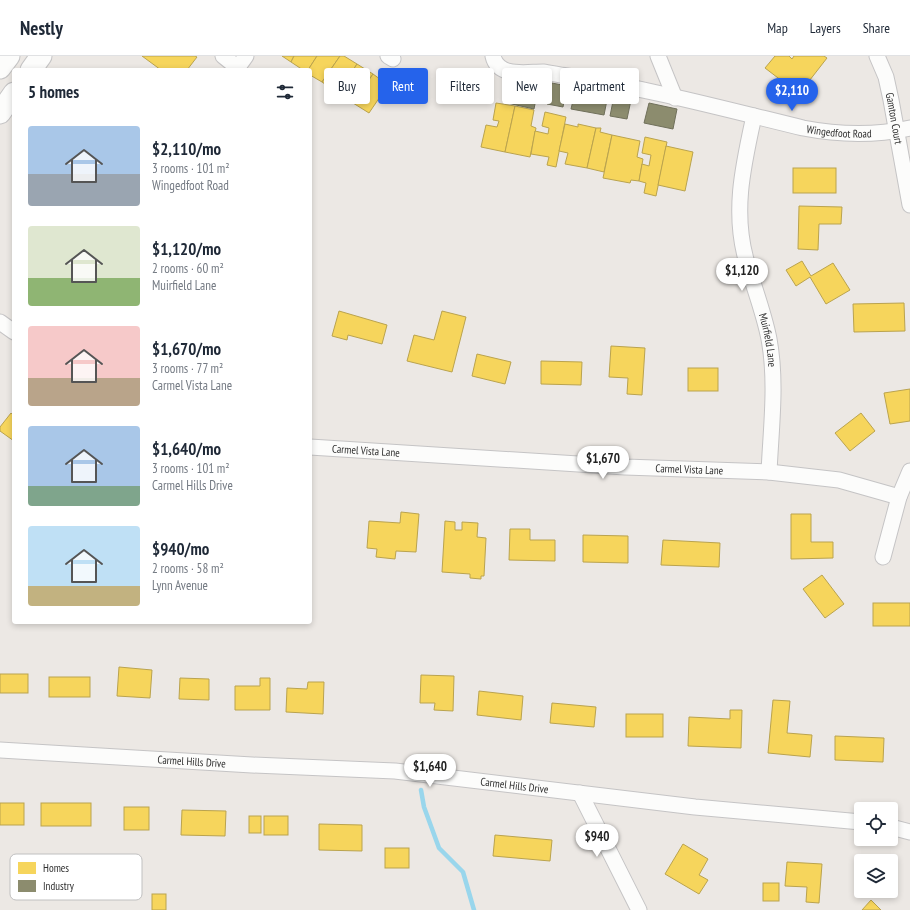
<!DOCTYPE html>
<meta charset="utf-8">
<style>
:root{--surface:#fff;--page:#f2f2f3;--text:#1f2937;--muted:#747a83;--line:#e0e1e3;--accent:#2563eb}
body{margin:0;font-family:"PT Sans Narrow",sans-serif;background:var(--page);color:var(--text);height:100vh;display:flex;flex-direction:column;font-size:15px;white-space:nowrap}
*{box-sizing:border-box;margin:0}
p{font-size:13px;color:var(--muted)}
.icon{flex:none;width:22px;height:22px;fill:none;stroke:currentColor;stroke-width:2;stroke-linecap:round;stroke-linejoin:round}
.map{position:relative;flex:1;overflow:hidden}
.drawer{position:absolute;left:12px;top:12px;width:300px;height:556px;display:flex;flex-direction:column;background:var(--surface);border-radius:4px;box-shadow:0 2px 6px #0003}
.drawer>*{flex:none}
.top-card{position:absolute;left:324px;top:12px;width:380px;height:36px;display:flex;gap:8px}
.buttons{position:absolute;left:854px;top:746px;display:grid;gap:8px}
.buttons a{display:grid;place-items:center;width:44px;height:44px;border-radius:4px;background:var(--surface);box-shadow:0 2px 6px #0003;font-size:20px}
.price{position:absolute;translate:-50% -34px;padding:0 9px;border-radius:14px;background:#fff;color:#222;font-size:13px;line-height:26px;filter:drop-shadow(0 1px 2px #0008)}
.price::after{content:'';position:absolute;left:50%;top:24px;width:12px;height:9px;margin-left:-6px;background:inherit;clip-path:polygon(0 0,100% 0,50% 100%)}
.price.selected{background:var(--accent);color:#fff}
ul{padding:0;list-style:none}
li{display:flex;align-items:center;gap:12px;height:100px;padding:0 16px}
li span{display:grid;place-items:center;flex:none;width:112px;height:80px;border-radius:4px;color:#555}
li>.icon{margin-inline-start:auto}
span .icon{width:48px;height:48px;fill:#fffc;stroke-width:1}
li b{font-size:17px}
h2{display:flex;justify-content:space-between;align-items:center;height:48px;padding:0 16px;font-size:17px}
.chip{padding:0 14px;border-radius:4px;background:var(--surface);box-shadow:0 2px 6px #0003;font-size:14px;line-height:36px}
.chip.selected{background:var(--accent);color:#fff}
header{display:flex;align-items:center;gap:24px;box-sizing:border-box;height:56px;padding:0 20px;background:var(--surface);border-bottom:1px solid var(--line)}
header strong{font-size:19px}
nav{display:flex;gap:22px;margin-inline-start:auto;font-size:14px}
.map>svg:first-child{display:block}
.homes{fill:#f6d55c;stroke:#baa34e}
.industry{fill:#8c8c6e;stroke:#70705b}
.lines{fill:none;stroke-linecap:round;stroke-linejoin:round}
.stream{stroke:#99d6ec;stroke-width:4.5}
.street-casing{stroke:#c5c4c5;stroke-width:17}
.secondary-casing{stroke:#c5c4c5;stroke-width:23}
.street{stroke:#fcfcfb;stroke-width:15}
.secondary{stroke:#fcfcfb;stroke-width:21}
.labels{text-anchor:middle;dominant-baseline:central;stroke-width:4;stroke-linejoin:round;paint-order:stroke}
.street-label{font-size:11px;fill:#2e2e2e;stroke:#fff}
.key{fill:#fff;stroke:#c0c0c0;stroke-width:1}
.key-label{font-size:11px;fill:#2e2e2e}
</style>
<header>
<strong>Nestly</strong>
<nav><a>Map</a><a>Layers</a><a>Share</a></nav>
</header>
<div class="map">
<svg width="910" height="854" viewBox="0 0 910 854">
<rect width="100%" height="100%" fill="#ece8e4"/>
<g class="homes">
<polygon points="142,0 195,0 197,1 187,14 161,14"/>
<polygon points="282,0 294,0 291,6"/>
<polygon points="294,0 317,0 308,14 303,14 291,6"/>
<polygon points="317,0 340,0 322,26 310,19 310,14 308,14"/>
<polygon points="340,0 344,0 357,8 338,37 322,26"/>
<polygon points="775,0 789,0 792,3 794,0 824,0 827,2 799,38 765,12"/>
<polygon points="357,8 373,18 353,47 338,37"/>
<polygon points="373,18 388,29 369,57 353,47"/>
<polygon points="496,47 515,50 505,96 481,91 486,69 497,71 499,65 493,64"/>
<polygon points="515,50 534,54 531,70 536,72 530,101 505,96"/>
<polygon points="545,56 566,61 556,111 547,109 549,101 531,98 535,75 548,78 549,72 542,70"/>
<polygon points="565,68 578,71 578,68 596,72 587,112 565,108 568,97 559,95"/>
<polygon points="596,72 601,72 600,76 612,79 604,116 587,112"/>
<polygon points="612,79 640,85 637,101 643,103 639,125 631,124 630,127 603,122"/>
<polygon points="645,81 667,86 656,140 644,137 646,127 639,125 642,108 649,110 651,99 642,97"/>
<polygon points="666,90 693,96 685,135 658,129"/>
<rect x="793" y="112" width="43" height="25"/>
<polygon points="799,150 842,151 841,168 819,168 818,194 798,193"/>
<polygon points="802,205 811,220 833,207 850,234 826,248 810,221 796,230 786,214"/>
<polygon points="904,247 905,275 854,276 853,248"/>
<polygon points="339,255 387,269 382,288 348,279 347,284 332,280"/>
<polygon points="442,255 466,261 452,316 407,305 414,279 434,284"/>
<polygon points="611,290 645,292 642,339 627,338 628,322 609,321"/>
<polygon points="477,298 511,306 505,328 472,320"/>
<polygon points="541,305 582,306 581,329 541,328"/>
<rect x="688" y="312" width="30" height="23"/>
<polygon points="910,333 910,365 890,368 884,337"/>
<polygon points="11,357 14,360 14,385 0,375 0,371"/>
<polygon points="861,357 875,375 850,395 835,377"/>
<polygon points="401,456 419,458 416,496 396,495 395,503 376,501 377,493 367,492 369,465 400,467"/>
<polygon points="791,458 811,458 811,486 833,486 833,502 791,503"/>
<polygon points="445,465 455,466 455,474 462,474 462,466 478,467 477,481 486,482 484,520 481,520 481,523 470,522 470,518 442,516"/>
<polygon points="510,473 530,473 530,484 555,484 555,505 509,504"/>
<polygon points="583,479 628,480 628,507 583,506"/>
<polygon points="663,484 720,487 719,511 661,509"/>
<polygon points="822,519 844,548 825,562 803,533"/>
<rect x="873" y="547" width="37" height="23"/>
<polygon points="119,611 152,614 150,642 117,640"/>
<rect x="0" y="618" width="28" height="19"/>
<polygon points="421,619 454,620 453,655 434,654 435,647 420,647"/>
<rect x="49" y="621" width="41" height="20"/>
<polygon points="180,622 209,623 209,644 179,643"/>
<polygon points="260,622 270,622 270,654 235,654 235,630 260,630"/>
<polygon points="308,626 324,626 323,658 286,656 287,632 307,633"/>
<polygon points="479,635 523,640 521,664 477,659"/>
<polygon points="773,644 790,645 787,677 812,679 810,701 768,697"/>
<polygon points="552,647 596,651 594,671 550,667"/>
<polygon points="730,654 742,654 741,692 688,690 689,661 730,663"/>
<rect x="626" y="658" width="37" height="23"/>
<polygon points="835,680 884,682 883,706 835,704"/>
<rect x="0" y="747" width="24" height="22"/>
<rect x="41" y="747" width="50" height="23"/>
<rect x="124" y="751" width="25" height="23"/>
<polygon points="182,754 226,755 225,780 181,779"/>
<rect x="249" y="760" width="12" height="17"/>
<rect x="264" y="760" width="24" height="19"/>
<polygon points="319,768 362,769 362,795 319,794"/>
<polygon points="495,779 552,784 550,805 493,800"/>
<polygon points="683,788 708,803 699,819 708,824 699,838 665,818"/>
<rect x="385" y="792" width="24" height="20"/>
<polygon points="787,806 822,808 819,847 806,846 807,831 785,830"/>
<rect x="763" y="827" width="16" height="18"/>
<rect x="152" y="838" width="14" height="16"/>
<polygon points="871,844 881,854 862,854"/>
</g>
<g class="industry">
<polygon points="507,26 538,33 534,53 503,46"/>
<polygon points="552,27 567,30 563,51 547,48"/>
<polygon points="576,32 608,39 604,59 571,53"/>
<polygon points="614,40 631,44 627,63 610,60"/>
<polygon points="649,47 677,53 673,73 644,67"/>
</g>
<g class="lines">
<polyline class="stream" points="421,734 424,751 439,792 463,816 474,854"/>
<g class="street-casing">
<g id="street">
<polyline points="223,0 238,12"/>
<polyline points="388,0 393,3"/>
<path id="s1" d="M493,0c5,22 33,16 50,16 7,1 16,3 24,4 79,12 158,33 236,52 36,7 71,8 107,0"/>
<polyline points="658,0 675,42"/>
<path id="s2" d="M877,0l9,21 5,23 19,105"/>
<polyline points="236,14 246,0"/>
<path id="s3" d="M754,60c-11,50 -22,97 -7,147 7,25 17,50 22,76 8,43 2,89 0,133"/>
<polyline points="0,266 14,276"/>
<path id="s4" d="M310,391l315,20 144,5 70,8 60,17"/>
<polyline points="883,501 899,441 910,415"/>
<path id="s5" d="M0,694l252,15 143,6 300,36 166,15"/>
<polyline points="580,737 639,854"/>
<polyline points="891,771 910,776"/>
</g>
</g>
<g class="secondary-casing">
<g id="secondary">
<polyline points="0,12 9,0"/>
<polyline points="31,14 41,0"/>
<polyline points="0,57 14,37"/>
</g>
</g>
<use href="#street" class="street"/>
<use href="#secondary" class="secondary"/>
</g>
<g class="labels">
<g class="street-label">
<text stroke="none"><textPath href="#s2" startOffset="65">Gamton Court</textPath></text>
<text stroke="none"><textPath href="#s1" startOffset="360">Wingedfoot Road</textPath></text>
<text stroke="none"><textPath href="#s3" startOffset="229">Muirfield Lane</textPath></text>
<text stroke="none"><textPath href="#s4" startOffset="56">Carmel Vista Lane</textPath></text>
<text stroke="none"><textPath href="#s4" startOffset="380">Carmel Vista Lane</textPath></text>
<text stroke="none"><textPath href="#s5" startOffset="192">Carmel Hills Drive</textPath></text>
<text stroke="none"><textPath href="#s5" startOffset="516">Carmel Hills Drive</textPath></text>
</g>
</g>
<rect x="10" y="798" width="132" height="46" rx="6" class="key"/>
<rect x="18" y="806" width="18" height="12" fill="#f6d55c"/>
<rect x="18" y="824" width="18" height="12" fill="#8c8c6e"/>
<g class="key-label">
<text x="43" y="816">Homes</text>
<text x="43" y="834">Industry</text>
</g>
</svg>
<div class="buttons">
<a><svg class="icon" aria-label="locate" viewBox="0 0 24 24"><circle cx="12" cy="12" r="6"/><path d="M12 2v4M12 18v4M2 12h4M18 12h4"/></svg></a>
<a><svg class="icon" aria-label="layers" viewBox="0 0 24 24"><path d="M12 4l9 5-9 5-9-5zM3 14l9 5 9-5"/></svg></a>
</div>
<b class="price selected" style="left:792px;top:56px">$2,110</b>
<b class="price" style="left:742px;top:236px">$1,120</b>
<b class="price" style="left:603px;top:424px">$1,670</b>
<b class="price" style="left:430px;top:732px">$1,640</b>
<b class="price" style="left:597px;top:802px">$940</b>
<div class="top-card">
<a class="chip">Buy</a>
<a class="chip selected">Rent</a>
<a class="chip">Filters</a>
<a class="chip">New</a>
<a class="chip">Apartment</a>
</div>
<section class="drawer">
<h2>5 homes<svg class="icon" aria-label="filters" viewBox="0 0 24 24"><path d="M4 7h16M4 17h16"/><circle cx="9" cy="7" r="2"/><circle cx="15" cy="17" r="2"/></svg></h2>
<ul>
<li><span style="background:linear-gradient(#a9c7e8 60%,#9aa5b1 0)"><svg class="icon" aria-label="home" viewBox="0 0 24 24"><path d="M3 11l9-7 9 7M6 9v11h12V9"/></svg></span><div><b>$2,110/mo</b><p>3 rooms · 101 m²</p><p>Wingedfoot Road</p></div></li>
<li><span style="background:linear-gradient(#dfe7d0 65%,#8fb573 0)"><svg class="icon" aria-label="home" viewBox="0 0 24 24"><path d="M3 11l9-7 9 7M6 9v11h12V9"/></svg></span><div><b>$1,120/mo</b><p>2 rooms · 60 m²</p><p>Muirfield Lane</p></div></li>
<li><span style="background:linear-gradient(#f6c9c9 65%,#b9a48a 0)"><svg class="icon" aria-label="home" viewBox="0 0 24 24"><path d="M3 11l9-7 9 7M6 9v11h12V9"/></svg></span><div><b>$1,670/mo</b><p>3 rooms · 77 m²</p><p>Carmel Vista Lane</p></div></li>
<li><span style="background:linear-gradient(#a9c7e8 75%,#7fa58c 0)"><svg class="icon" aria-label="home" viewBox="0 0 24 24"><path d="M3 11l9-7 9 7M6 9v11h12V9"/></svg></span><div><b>$1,640/mo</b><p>3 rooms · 101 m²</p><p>Carmel Hills Drive</p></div></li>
<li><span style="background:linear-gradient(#bfe0f5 75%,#c2b280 0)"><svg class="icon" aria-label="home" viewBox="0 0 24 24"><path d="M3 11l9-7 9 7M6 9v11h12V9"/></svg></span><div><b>$940/mo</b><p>2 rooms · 58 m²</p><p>Lynn Avenue</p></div></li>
</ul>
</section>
</div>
